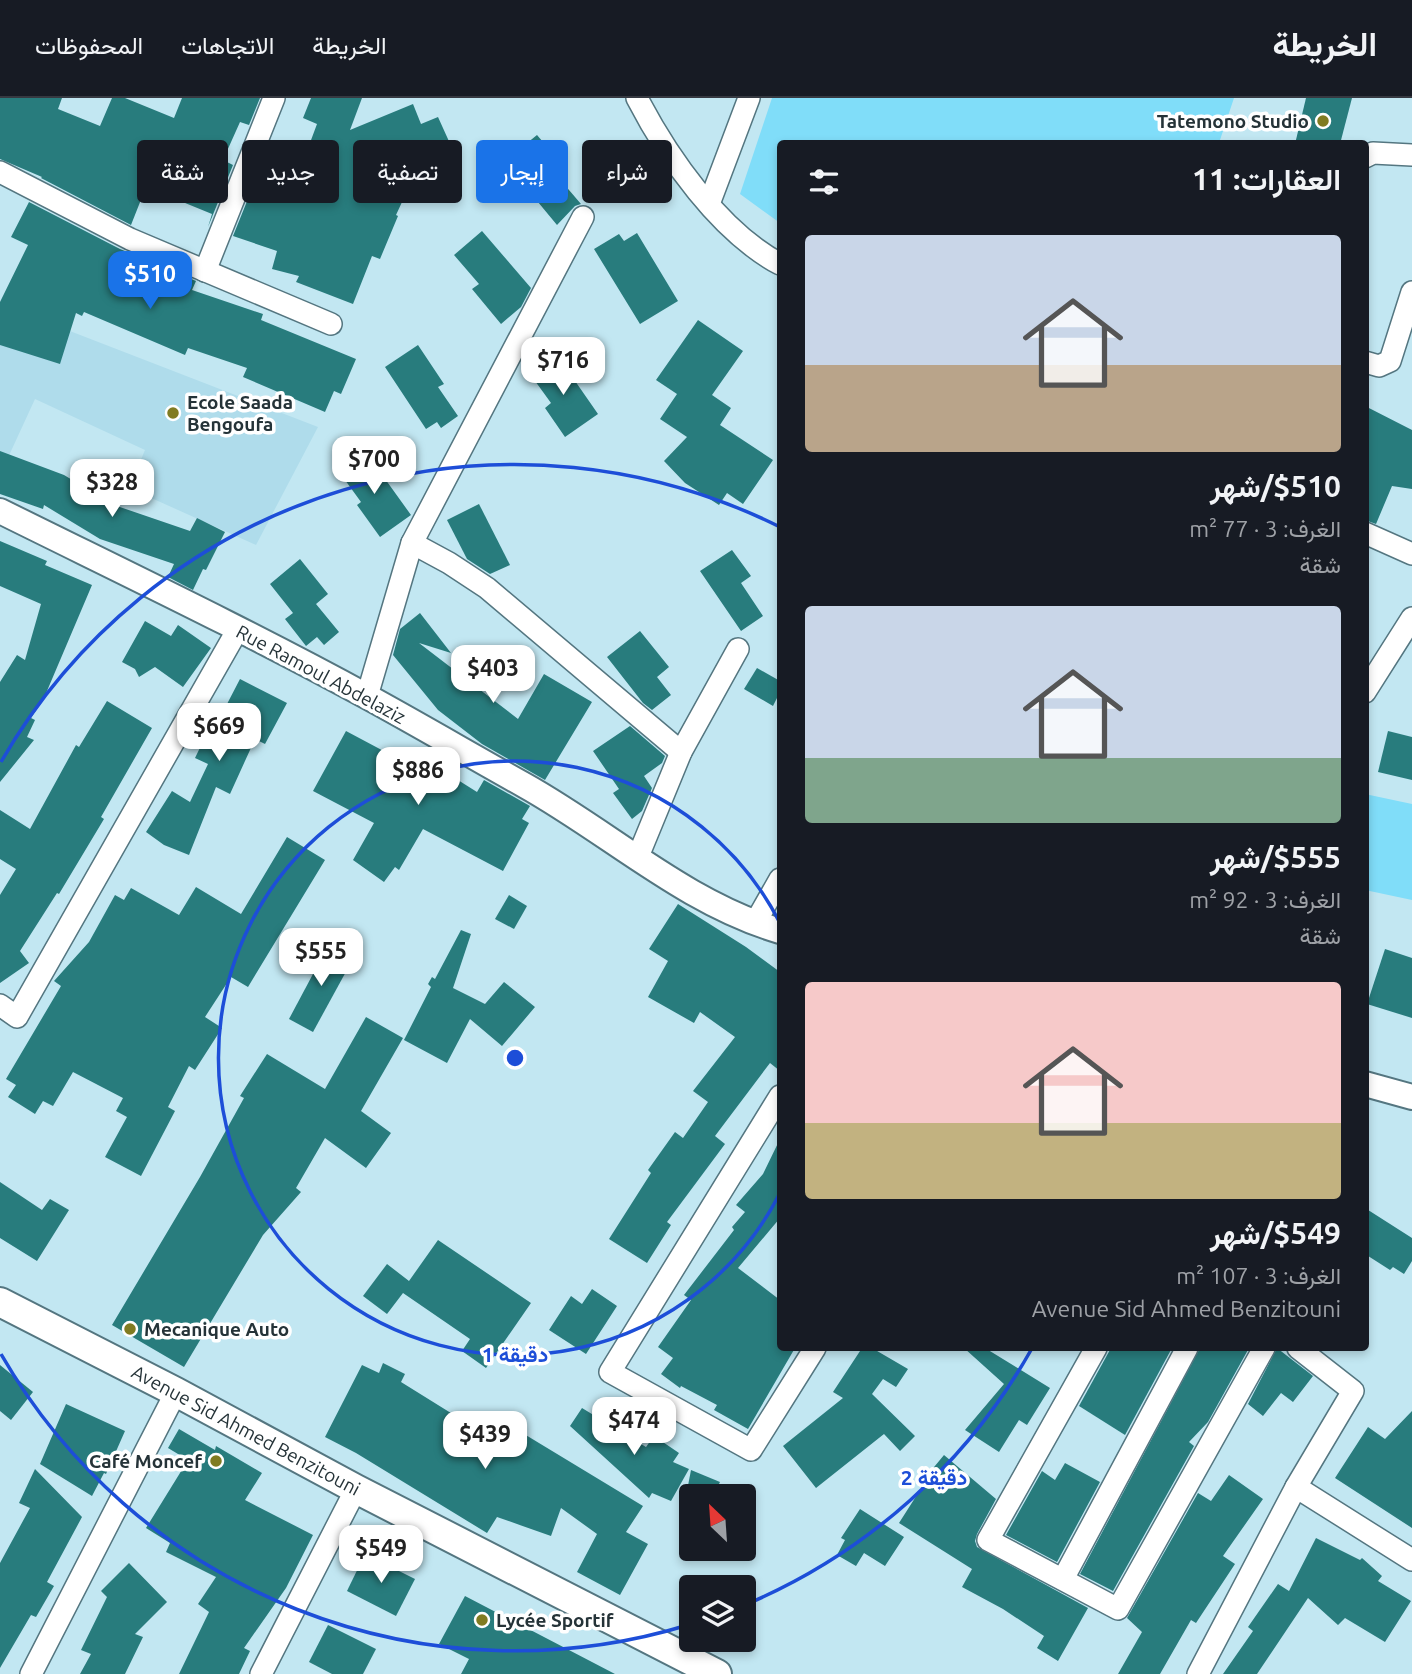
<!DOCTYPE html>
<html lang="ar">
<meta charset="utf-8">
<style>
:root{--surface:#171b24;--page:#20242c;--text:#f1f3f6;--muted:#9ea1a6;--line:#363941;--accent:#1a73e8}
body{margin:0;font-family:Ubuntu,Vazirmatn,sans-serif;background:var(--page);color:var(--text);direction:rtl;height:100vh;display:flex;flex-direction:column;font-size:26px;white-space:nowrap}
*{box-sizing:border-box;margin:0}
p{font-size:23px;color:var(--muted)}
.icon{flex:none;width:38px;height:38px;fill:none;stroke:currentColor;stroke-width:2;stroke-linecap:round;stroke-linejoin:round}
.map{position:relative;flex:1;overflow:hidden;direction:ltr}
.details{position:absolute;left:777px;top:42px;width:592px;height:1211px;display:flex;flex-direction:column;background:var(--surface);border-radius:7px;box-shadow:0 4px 10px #0003;direction:rtl}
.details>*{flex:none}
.hud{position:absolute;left:21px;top:42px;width:651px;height:63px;direction:rtl;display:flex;gap:14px}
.needle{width:46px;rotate:335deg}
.fabs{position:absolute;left:679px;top:1386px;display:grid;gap:14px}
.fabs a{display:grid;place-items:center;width:77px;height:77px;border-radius:7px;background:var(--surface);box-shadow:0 4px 10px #0003;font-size:35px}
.price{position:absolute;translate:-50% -60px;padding:0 16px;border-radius:14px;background:#fff;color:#222;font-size:23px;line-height:46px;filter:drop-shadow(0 2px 4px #0008)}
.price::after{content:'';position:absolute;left:50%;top:42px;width:21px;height:16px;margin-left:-10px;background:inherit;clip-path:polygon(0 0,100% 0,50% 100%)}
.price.on{background:var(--accent);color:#fff}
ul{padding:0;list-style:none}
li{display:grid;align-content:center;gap:14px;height:371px;padding:0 28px}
li span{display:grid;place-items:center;height:217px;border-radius:7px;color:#555}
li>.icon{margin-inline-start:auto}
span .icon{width:126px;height:126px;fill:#fffc;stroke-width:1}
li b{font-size:30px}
h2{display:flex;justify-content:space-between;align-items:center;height:84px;padding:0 28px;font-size:30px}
.pill{padding:0 24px;border-radius:7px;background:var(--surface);box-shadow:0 4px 10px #0003;font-size:24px;line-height:63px}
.pill.on{background:var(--accent);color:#fff}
header{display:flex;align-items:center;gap:42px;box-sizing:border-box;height:98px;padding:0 35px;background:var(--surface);border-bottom:2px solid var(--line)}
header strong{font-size:33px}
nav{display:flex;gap:38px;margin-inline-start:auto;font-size:24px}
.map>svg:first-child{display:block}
.built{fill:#afdceb}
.green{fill:#80ddf9}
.building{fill:#287c7d}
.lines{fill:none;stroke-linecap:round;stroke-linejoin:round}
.minor-casing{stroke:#547680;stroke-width:24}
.tertiary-casing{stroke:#547680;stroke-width:28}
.secondary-casing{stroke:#547680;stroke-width:32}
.minor{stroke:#fff;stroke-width:21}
.tertiary{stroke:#fff;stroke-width:24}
.secondary{stroke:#fff;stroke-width:28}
.ring{fill:none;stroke:#1d4ed8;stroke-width:3.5}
.poi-dot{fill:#807b21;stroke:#fff;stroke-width:2.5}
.labels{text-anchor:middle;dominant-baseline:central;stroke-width:7;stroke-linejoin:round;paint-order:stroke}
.poi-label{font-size:19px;font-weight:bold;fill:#253338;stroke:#fff;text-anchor:start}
.street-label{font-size:19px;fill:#253338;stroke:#fff}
.centre{fill:#1d4ed8;stroke:#fff;stroke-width:3.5}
.ring-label{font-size:21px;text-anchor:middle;font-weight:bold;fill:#1d4ed8;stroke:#fff;stroke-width:7;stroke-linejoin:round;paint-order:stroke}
</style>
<header>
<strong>الخريطة</strong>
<nav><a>الخريطة</a><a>الاتجاهات</a><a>المحفوظات</a></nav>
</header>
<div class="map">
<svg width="1412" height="1576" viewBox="0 0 1412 1576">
<rect width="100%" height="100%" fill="#c2e7f2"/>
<polygon class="built" points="0,206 318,329 256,447 129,390 145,352 35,301 0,377"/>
<g class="green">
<polygon points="772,0 1234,0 1219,45 780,46 780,125 740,96"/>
<polygon points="1365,696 1412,706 1412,802 1365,792"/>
</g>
<g class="building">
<polygon points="0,0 62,0 58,11 100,28 112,0 125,0 174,20 182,0 260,0 249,27 240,24 223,62 233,67 208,129 212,116 146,89 131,127 41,80 42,79 0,61"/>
<polygon points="311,0 362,0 350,32 413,6 421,26 438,19 452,50 421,63 396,117 398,118 380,161 372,158 353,206 296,184 299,178 272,171 277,153 233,138 256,81 274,91 289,62 301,69 317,26 303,20"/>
<polygon points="1306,0 1352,0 1340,46 1295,46"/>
<polygon points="537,37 566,71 557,78 581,106 575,108 557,127 528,92 535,87 511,58"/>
<polygon points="29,104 120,151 196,183 192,192 263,216 261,222 356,261 341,296 334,293 325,314 243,279 247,270 188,250 185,257 84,214 82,218 76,215 60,266 0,247 0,204 28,147 11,139"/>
<polygon points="482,133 531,190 521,209 501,226 472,191 479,186 454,157"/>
<polygon points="637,135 678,203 640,226 594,151 619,136 624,143"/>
<polygon points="698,222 743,253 712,297 731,310 720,327 773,362 743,406 727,395 719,407 685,385 664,363 687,339 660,321 677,296 656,282"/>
<polygon points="418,247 444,286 438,289 458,318 441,330 437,324 426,331 385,269"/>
<polygon points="557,257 598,316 565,339 545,310 551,305 530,276"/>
<polygon points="1365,308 1412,332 1412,391 1392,388 1376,426 1365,422"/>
<polygon points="0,353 64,377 114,407 190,433 197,420 225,434 206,472 203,471 193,492 168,479 174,466 100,441 44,407 43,411 0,396"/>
<polygon points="353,360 358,368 370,360 411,417 380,439 357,407 361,404 337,371"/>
<polygon points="479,406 510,467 490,476 467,461 447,422"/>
<polygon points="0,443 47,463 45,467 92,487 44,600 31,620 35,622 27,639 34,642 0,684 0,584 17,557 25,562 41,506 0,488"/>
<polygon points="732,452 751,478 741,485 763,518 741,533 700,473"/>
<polygon points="300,461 328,496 316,506 339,534 324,547 317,539 306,548 285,521 293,515 270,486"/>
<polygon points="420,515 451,555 419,545 518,621 544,576 592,604 545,682 482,646 438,612 393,557 400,531"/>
<polygon points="145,523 171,538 178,527 211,550 183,589 155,569 139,579 135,571 122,564"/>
<polygon points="640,533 669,569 657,579 671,597 652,612 643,605 607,559"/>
<polygon points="757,570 780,583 780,594 773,608 744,591"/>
<polygon points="240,581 287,605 265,646 255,641 230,696 216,689 189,757 164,747 146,734 172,693 190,704 208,666 195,660 209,631 213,633"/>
<polygon points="107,603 152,630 101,719 104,721 59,796 57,795 20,853 29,865 0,885 0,797 16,771 0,761 0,712 30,731 76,647 79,649"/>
<polygon points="630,628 665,658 662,665 644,678 652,690 642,713 632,721 613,695 619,691 593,653"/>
<polygon points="346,633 408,666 415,655 477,694 484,682 530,708 522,721 529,725 503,773 423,731 399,772 395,769 384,784 353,762 374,725 313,693"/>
<polygon points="1388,633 1412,639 1412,682 1378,674"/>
<polygon points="287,739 325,762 248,889 231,879 205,919 222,930 195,972 189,968 168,1009 175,1013 141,1078 105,1059 127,1019 116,1013 123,1000 73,974 53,1008 43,1003 35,1016 8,999 16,987 6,981 61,888 54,883 89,844 115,797 124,802 131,790 179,817 196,789 241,816"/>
<polygon points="509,797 527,808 514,831 495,821"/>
<polygon points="678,806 746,849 780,874 780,973 770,965 715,1038 725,1046 667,1124 671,1127 647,1165 609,1141 651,1075 648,1072 675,1034 683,1040 708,1004 693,993 735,939 700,914 694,925 648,899 668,863 649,851"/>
<polygon points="461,832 471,836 453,890 485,906 504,884 535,909 502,948 470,921 447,965 404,942 431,889 428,886 432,879 435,881"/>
<polygon points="329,846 354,859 313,934 289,921"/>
<polygon points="1385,851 1412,860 1412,920 1367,906"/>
<polygon points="366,919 403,940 361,1013 391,1035 366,1070 325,1040 296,1090 301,1094 263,1137 184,1269 112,1227 200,1079 244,1000 240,998 267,956 325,991"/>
<polygon points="780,1041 780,1120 738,1170 780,1202 780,1250 795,1250 748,1331 714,1312 717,1307 681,1288 680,1290 661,1276 673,1260 658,1249 691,1202 684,1197 734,1132 732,1129 745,1114 736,1107 763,1076"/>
<polygon points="0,1084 42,1112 50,1101 69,1112 37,1163 0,1140"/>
<polygon points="1365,1110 1412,1140 1412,1163 1404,1176 1393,1169 1390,1172 1365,1156"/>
<polygon points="438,1142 531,1205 486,1270 462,1253 470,1241 403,1195 387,1216 363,1198 387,1166 409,1183"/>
<polygon points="592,1191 617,1208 586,1256 549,1232 571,1198 582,1206"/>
<polygon points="862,1250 872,1250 908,1271 896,1289 883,1281 872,1296 915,1338 900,1353 884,1336 816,1390 783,1348 843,1300 833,1294"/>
<polygon points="964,1250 985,1250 1050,1290 1027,1327 1019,1322 999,1354 965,1332 1004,1286"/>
<polygon points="1111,1250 1172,1250 1125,1337 1079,1308"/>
<polygon points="1200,1250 1249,1250 1208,1324 1189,1344 1194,1348 1113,1493 1080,1476"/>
<polygon points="1277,1250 1313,1278 1293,1304 1281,1295 1263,1318 1248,1306"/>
<polygon points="383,1265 405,1276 401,1284 475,1330 486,1313 643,1408 626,1434 648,1446 620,1497 577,1474 597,1436 561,1410 551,1438 497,1419 487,1435 356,1355 325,1339 362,1267 379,1275"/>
<polygon points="0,1267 33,1294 11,1322 0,1313"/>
<polygon points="66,1306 125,1333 106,1376 104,1375 92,1398 40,1366"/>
<polygon points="582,1310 646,1349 654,1338 679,1355 673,1364 689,1371 671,1403 652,1395 649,1400 570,1328"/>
<polygon points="1412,1313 1412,1430 1335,1380 1368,1329 1385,1341"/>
<polygon points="179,1331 215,1352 216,1348 262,1375 245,1402 313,1437 286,1490 244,1550 250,1553 239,1576 179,1576 209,1514 198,1506 216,1479 166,1454 170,1445 146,1430 188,1362 168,1350"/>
<polygon points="944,1357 996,1401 977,1436 975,1443 977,1449 1088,1510 1058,1563 1037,1550 1044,1538 1003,1511 962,1489 972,1471 899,1425 922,1389 920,1386"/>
<polygon points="1065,1365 1100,1384 1057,1464 1006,1437 1042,1373 1055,1382"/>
<polygon points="35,1371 82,1419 47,1484 54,1488 36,1519 31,1517 0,1570 0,1465 30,1410 19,1405"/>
<polygon points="691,1372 720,1384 713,1398 686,1398"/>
<polygon points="1229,1377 1263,1401 1223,1458 1235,1466 1196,1525 1191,1522 1160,1576 1118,1576 1142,1534 1127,1520 1198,1395 1211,1403"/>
<polygon points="860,1411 904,1439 885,1468 864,1455 856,1468 837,1457 845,1442 841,1440"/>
<polygon points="1316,1440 1360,1462 1362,1460 1382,1478 1378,1483 1411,1503 1385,1544 1345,1520 1338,1527 1308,1500 1257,1576 1223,1576 1253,1533 1248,1529 1278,1486 1289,1493"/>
<polygon points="365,1456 415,1481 396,1518 347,1493"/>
<polygon points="129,1465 167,1504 135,1536 143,1539 125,1576 80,1576 91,1556 81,1552 107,1499 101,1493"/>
<polygon points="465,1498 615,1576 461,1576 469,1561 439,1546"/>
<polygon points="328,1527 376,1551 363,1576 332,1576 309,1564"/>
</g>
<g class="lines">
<g class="minor-casing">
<g id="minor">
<path d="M637,0c31,60 83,134 143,166"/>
<polyline points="1365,59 1373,55 1412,57"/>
<polyline points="0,74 130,141 331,226"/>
<polyline points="709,106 749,0"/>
<polyline points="205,173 274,0"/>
<polyline points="1365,264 1379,268 1390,263 1412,194"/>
<polyline points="1365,435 1412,456"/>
<polyline points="412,445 449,465 487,490 681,654"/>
<polyline points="1365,594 1412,520"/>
<polyline points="367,598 412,445 583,119"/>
<polyline points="637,761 681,654 738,551"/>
<polyline points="755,825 780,781"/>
<polyline points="0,907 17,919 238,531"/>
<polyline points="780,998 610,1274 751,1352 815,1250"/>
<polyline points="1096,1250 988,1442 1118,1511 1264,1250"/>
<polyline points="1296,1389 1412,1462"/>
<polyline points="1063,1481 1187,1250"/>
<polyline points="31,1576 176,1294"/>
<polyline points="261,1576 356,1391"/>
<polyline points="1198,1576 1296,1389 1353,1293 1298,1250"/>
</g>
</g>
<g class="tertiary-casing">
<g id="tertiary">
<path d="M0,413c123,61 247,120 368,186 53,29 104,59 156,88 86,48 161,118 256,146"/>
<polyline points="1365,986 1412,999"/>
</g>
</g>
<g class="secondary-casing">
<polyline id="secondary" points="0,1204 176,1294 356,1391 717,1576"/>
</g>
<use href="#minor" class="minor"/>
<use href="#tertiary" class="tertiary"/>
<use href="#secondary" class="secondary"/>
</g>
<g class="ring">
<path d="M780 1095A297 297 0 1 1 780 825"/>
<path d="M1031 1252A593 593 0 0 1 747 1506M688 1527A593 593 0 0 1 1 1256M1 664A593 593 0 0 1 780 429"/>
</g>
<g class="poi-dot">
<circle cx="1323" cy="23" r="7"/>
<circle cx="173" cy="315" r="7"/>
<circle cx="130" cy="1231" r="7"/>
<circle cx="216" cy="1363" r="7"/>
<circle cx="482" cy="1522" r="7"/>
</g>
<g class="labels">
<g class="poi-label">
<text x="1309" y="23" text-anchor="end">Tatemono Studio</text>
<text x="187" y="304">Ecole Saada<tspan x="187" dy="22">Bengoufa</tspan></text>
<text x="144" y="1231">Mecanique Auto</text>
<text x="202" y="1363" text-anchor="end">Café Moncef</text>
<text x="496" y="1522">Lycée Sportif</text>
</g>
<g class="street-label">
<text transform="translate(321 576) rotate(28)">Rue Ramoul Abdelaziz</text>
<text transform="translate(246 1332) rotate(28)">Avenue Sid Ahmed Benzitouni</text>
</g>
</g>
<circle cx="515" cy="960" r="10" class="centre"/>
<g class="ring-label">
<text x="515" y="1264">1 دقيقة</text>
<text x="934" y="1387">2 دقيقة</text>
</g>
</svg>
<div class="fabs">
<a><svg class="needle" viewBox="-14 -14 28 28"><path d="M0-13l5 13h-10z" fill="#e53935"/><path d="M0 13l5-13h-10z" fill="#9ea1a6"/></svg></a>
<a><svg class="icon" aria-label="layers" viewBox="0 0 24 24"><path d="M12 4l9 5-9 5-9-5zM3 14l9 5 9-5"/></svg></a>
</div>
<b class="price on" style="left:150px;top:213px">$510</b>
<b class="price" style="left:563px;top:299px">$716</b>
<b class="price" style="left:374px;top:398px">$700</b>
<b class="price" style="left:112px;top:421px">$328</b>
<b class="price" style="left:493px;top:607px">$403</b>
<b class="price" style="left:219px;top:665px">$669</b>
<b class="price" style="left:418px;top:709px">$886</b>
<b class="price" style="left:321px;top:890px">$555</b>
<b class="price" style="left:634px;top:1359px">$474</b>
<b class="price" style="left:485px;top:1373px">$439</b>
<b class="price" style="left:381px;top:1487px">$549</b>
<div class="hud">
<a class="pill">شراء</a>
<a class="pill on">إيجار</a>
<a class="pill">تصفية</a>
<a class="pill">جديد</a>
<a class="pill">شقة</a>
</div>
<section class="details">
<h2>العقارات: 11<svg class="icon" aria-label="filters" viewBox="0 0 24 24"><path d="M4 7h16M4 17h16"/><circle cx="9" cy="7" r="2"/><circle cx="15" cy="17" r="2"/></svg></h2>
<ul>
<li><span style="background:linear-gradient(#c9d6e8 60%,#b9a48a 0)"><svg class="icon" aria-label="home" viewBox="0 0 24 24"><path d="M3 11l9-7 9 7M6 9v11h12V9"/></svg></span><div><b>$510/شهر</b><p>الغرف: 3 · 77 m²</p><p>شقة</p></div></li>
<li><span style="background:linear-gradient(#c9d6e8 70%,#7fa58c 0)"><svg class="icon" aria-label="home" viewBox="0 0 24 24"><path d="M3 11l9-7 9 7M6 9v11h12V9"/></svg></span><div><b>$555/شهر</b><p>الغرف: 3 · 92 m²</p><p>شقة</p></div></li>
<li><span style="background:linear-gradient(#f6c9c9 65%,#c2b280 0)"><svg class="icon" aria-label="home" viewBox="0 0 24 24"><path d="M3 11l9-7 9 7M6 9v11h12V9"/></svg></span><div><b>$549/شهر</b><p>الغرف: 3 · 107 m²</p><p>Avenue Sid Ahmed Benzitouni</p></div></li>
</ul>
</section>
</div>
